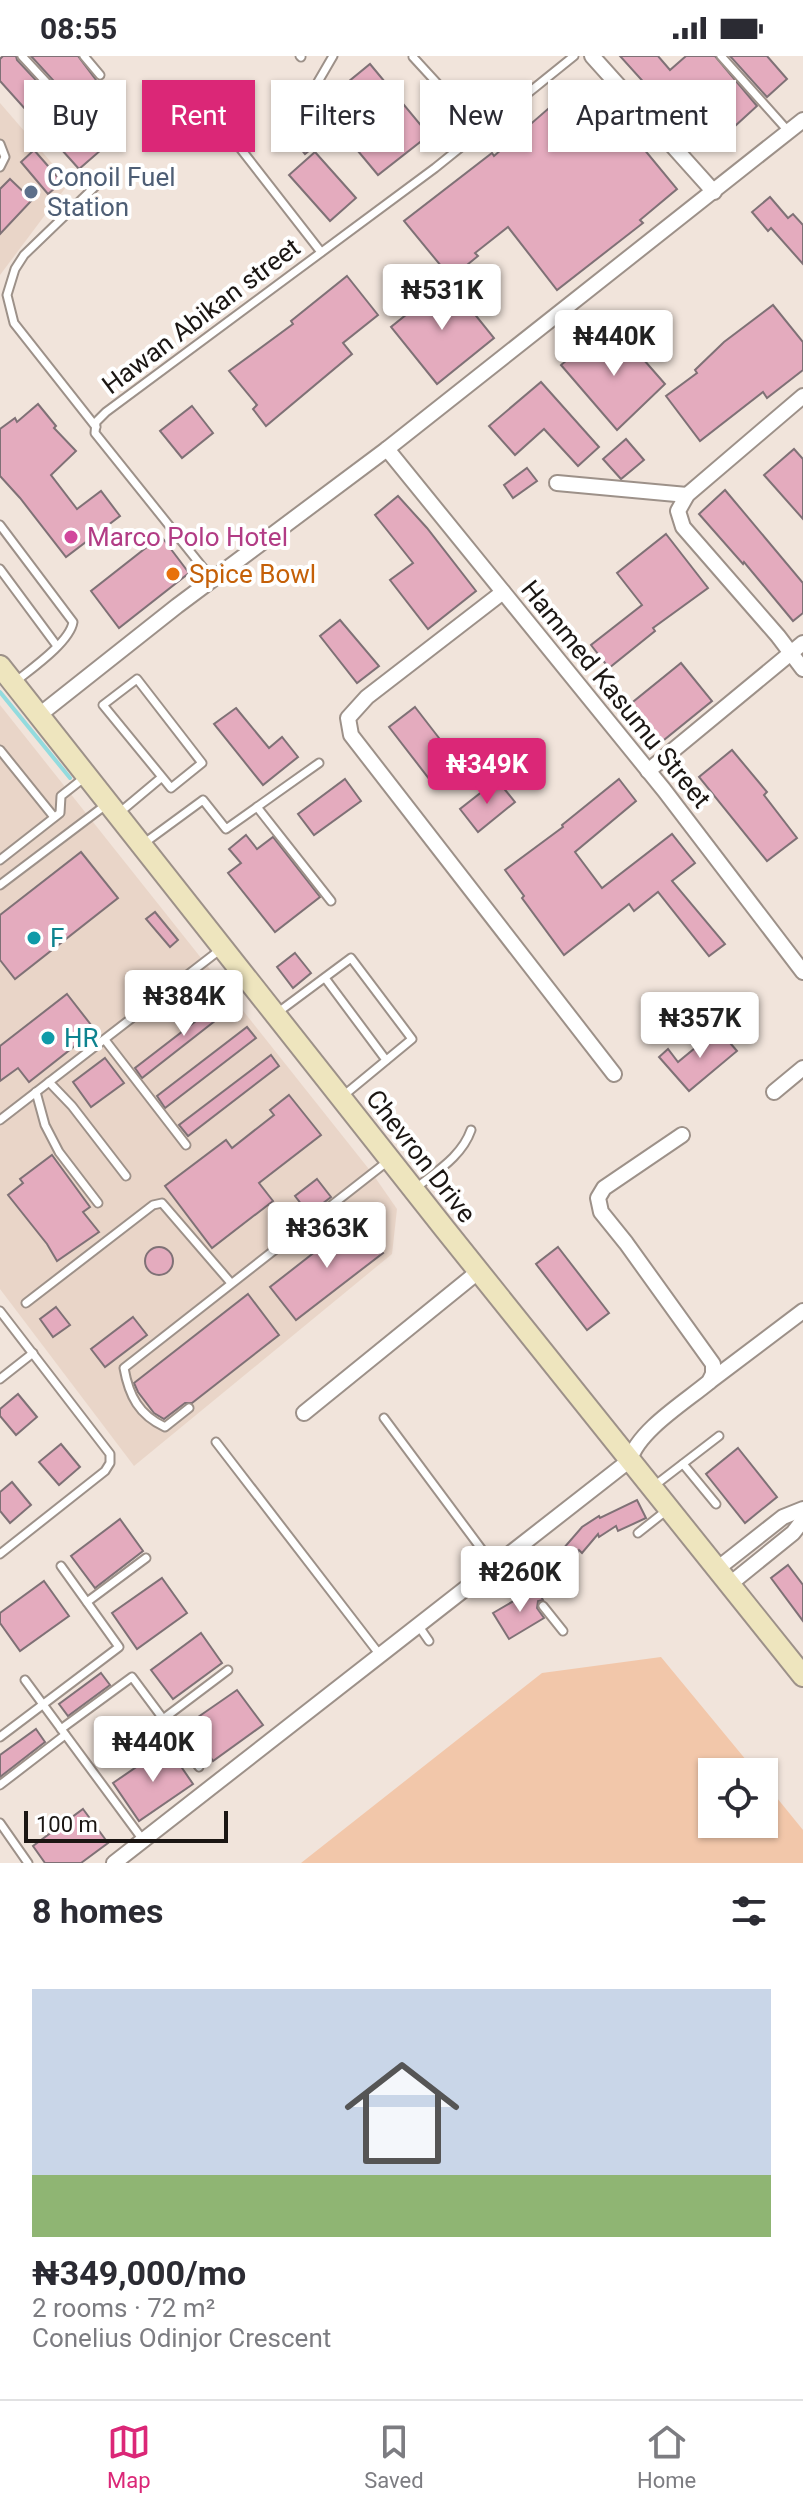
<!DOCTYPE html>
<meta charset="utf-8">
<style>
:root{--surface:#fff;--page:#f2f2f3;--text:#2b2b33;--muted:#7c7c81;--line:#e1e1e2;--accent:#db2777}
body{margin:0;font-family:Roboto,sans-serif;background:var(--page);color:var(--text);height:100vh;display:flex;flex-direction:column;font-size:30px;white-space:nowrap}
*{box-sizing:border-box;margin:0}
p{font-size:26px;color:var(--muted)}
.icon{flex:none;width:44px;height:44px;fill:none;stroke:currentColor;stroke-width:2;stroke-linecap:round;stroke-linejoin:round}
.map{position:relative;height:1807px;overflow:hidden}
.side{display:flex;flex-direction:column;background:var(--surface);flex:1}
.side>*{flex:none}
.top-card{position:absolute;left:24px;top:24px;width:756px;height:72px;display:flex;gap:16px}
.controls{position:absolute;left:698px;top:1702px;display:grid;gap:16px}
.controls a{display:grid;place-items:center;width:80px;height:80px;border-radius:0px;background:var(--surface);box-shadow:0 2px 6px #0004;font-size:40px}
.scale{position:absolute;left:24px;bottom:20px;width:204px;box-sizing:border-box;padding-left:8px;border:4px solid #1b1613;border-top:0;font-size:22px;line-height:28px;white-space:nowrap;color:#1b1613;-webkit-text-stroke:6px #fff;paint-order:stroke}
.price{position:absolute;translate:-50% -68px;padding:0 18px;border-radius:8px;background:#fff;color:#222;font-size:26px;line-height:52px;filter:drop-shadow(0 2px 4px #0008)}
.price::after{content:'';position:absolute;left:50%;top:48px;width:24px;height:18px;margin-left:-12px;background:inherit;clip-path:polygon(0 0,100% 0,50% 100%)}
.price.on{background:var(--accent);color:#fff}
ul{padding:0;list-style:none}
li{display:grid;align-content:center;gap:16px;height:424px;padding:0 32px}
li+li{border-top:2px solid var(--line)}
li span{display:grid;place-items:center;height:248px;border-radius:0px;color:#555}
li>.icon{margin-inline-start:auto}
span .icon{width:144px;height:144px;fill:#fffc;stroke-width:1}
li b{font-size:34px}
h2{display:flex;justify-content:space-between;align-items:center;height:96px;padding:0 32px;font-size:34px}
.tag{padding:0 28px;border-radius:0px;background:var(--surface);box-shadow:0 2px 6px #0004;font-size:28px;line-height:72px}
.tag.on{background:var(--accent);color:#fff}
.status{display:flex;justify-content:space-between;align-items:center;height:56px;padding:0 40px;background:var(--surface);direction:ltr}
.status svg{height:22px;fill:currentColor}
.tab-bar{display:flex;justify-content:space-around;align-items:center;height:112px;border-top:2px solid var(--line);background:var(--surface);font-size:22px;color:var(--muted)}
.tab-bar a{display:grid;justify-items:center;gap:4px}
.tab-bar .on{color:var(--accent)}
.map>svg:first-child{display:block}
.built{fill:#e9d5c8}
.green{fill:#f2c7aa}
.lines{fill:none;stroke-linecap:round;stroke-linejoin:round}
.stream{stroke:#93dbde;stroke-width:4}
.building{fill:#e4abbe;stroke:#7f7176;stroke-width:2}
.service-casing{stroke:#9d9189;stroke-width:11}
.minor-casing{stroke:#9d9189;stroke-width:18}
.secondary-casing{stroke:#9d9189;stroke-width:24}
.service{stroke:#fff;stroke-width:7}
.minor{stroke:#fff;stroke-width:14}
.secondary{stroke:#eee5be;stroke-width:20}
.service-dot{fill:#5c6f8a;stroke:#fff;stroke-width:3}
.hotel-dot{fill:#d1479c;stroke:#fff;stroke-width:3}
.food-dot{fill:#e8710a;stroke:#fff;stroke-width:3}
.culture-dot{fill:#0f9aa8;stroke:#fff;stroke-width:3}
.labels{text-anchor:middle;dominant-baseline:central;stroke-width:8;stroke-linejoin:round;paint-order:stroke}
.service-label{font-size:26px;fill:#4e5e75;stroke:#fff;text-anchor:start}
.street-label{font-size:26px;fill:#1b1613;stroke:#fff}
.hotel-label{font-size:26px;fill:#b23c85;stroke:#fff;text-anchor:start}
.food-label{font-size:26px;fill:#c56008;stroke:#fff;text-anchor:start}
.culture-label{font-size:26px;fill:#0d838f;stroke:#fff;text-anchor:start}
</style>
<div class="status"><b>08:55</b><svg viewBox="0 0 49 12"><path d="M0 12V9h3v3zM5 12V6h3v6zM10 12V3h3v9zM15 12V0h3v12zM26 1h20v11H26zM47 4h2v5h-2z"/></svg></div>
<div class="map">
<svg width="803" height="1807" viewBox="0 0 803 1807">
<rect width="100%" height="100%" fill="#f1e4db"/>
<g class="built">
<polygon points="0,47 69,127 0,219"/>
<polygon points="0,649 372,1117 397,1153 392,1198 134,1410 0,1233"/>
</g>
<polygon class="green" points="661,1601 756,1716 712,1716 712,1768 764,1768 764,1726 803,1774 803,1807 301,1807 542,1617"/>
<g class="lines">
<polyline class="stream" points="0,636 70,722"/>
</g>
<g class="building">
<polygon points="3,0 16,0 17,4 101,94 79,113 0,25 0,3"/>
<polygon points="31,0 78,0 96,24 72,45"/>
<polygon points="620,0 658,0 670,14 686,0 715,0 757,50 735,70 733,68 704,93"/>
<polygon points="730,0 767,0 787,23 767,41"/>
<polygon points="370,8 429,79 378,119 338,71 305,98 287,76"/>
<polygon points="580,30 628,86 634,81 677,133 640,164 643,167 557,234 508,171 475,197 478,200 451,222 404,165 492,97 494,100 549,52 551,54"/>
<polygon points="34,94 62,126 48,138 21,106"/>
<polygon points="315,96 356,142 330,165 289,119"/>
<polygon points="10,123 32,144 0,178 0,133"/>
<polygon points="770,141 788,162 793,158 803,169 803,208 771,172 768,175 752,156"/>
<polygon points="347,220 378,259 343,287 352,298 266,370 253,353 257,349 229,315 293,268 291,265"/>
<polygon points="448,225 494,282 437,328 391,271"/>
<polygon points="773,249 803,286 803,314 767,342 763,336 700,385 666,340 697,317 695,314 724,286"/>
<polygon points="616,272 665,328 617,374 561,309 585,289 590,295"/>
<polygon points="541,326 599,391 578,410 544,373 515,399 489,370"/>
<polygon points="38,348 56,370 54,372 76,395 51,419 77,453 101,435 120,460 66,501 20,442 0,420 0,373 15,362 17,366"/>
<polygon points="192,350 213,377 182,402 160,375"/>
<polygon points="626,383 644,404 621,423 603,403"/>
<polygon points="794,393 803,403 803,463 764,419"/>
<polygon points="527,412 537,425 513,442 504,429"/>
<polygon points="725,434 803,527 803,557 793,565 744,506 743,508 699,458"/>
<polygon points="398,440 427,472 476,535 428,573 390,524 413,507 375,459"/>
<polygon points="666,478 708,532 653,572 655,575 609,612 591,589 642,549 617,517"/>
<polygon points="161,480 189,517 119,572 91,535"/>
<polygon points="340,564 379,610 357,627 320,580"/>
<polygon points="681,607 712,645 654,692 623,654"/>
<polygon points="415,651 456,704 430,724 389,671"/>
<polygon points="236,652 269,692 282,681 298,701 263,729 214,668"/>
<polygon points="732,694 767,736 764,739 797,782 767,805 699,721"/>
<polygon points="345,723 361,745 314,779 298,758"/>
<polygon points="619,723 636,745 575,796 602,832 672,778 695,807 672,825 725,888 709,900 658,836 634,855 629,848 564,899 522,842 524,840 505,814 563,771 562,769"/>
<polygon points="497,724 515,746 478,776 460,753"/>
<polygon points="246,779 257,793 273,781 320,841 275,876 228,817 241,807 229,793"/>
<polygon points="81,796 118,842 15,923 0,904 0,859"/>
<polygon points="155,856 178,884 170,891 146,863"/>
<polygon points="295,897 311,917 293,932 277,911"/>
<polygon points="67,938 95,974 29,1026 18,1012 0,1025 0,990"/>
<polygon points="227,941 234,950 142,1022 135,1012"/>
<polygon points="247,971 256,982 165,1052 157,1040"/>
<polygon points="718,973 737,995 689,1035 659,1001 668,993 678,1006"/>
<polygon points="271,999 279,1010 188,1080 179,1069"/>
<polygon points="105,1002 124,1027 91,1051 73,1026"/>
<polygon points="289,1039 321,1079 259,1127 273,1145 212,1192 165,1130 226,1084 232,1092 274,1059 270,1054"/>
<polygon points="52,1099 90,1151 83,1156 99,1176 57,1205 47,1188 8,1139 23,1127 20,1123"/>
<polygon points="317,1123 331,1141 309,1158 295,1140"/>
<polygon points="357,1163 383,1197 296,1264 270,1231"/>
<polygon points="558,1191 609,1257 587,1274 536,1208"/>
<circle cx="159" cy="1205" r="14"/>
<polygon points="248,1238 279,1279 192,1347 185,1347 164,1363 154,1357 138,1336 134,1327"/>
<polygon points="56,1251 70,1269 53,1281 40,1263"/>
<polygon points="133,1261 147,1279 105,1311 91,1293"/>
<polygon points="18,1338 37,1361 16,1379 0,1360 0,1353"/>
<polygon points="61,1388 80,1411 59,1429 39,1406"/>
<polygon points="738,1392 777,1441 745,1467 706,1418"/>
<polygon points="12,1426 31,1449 10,1467 0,1455 0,1436"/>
<polygon points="637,1444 646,1462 618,1475 616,1470 599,1481 598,1478 582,1497 579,1494 562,1522 550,1514 556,1501 582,1471 599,1460 600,1462"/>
<polygon points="120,1463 143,1495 95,1532 71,1500"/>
<polygon points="788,1509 803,1529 803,1565 771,1522"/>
<polygon points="162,1522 187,1557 137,1593 112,1557"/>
<polygon points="44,1525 69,1560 20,1595 0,1567 0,1557"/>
<polygon points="536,1532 543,1544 538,1545 537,1552 544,1562 509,1583 493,1557"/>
<polygon points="201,1577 222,1607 173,1643 151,1614"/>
<polygon points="101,1617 110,1629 68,1660 59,1648"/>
<polygon points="237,1634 263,1669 213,1705 188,1668"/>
<polygon points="36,1673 45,1686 0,1721 0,1699"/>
<polygon points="167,1690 193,1728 139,1765 113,1727"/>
<polygon points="83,1753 108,1787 81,1807 45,1807 33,1790"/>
</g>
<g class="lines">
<g class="service-casing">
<g id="service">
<polyline points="22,0 83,66"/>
<polyline points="84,0 100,19"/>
<polyline points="300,0 301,1"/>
<polyline points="721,0 789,76"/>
<polyline points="413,1 481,75"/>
<polyline points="205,47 321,196"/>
<polyline points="301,55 333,0"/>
<polyline points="0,88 5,101 0,111"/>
<polyline points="96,371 14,267 7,239 15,213 24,199 106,120"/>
<path d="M0,469l73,97c-3,20 -42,47 -58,60"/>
<polyline points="0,513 57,590"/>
<polyline points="212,523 95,377 96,366 106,356 435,112 574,0"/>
<polyline points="0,694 54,761"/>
<polyline points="257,751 331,845"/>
<polyline points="119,757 162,721 103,649 137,623 202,707 171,732 162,721"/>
<polyline points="143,788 203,744 226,773 319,707"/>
<polyline points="0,804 60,757 61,740 85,721"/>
<polyline points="0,829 107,748"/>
<polyline points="325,922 386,1004"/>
<polyline points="277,957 351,902 412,983 343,1040"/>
<polyline points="105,984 186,1089"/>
<polyline points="49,1026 72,1050 126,1120"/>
<polyline points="36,1036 45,1069 59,1096 98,1147"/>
<polyline points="0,1064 221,893"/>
<path d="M416,1132c21,-17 46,-32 55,-58"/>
<polyline points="26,1247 153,1149 162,1147 231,1227"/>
<polyline points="0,1255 110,1398 110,1407 105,1415 0,1498"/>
<polyline points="0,1323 33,1297"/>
<path d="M189,1352l-24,19c-26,-12 -36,-31 -41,-59l264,-207"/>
<polyline points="384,1362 494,1510"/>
<polyline points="216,1386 380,1599"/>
<polyline points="683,1408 716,1448"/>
<polyline points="654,1430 719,1380"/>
<polyline points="638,1477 667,1454"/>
<polyline points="87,1546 146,1502"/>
<polyline points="543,1550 563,1575"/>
<polyline points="418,1569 429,1585"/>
<polyline points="25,1624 143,1784"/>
<polyline points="163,1663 228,1614"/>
<polyline points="61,1673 132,1621 199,1711"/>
<polyline points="0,1681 119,1591 61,1510"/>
<polyline points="0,1729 65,1679"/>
<polyline points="0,1767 28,1807"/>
</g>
</g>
<g class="minor-casing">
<g id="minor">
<polyline points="592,0 714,136"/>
<polyline points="803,340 687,439 678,455 683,471 778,580 803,613"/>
<polyline points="387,393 664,734 803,916"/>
<polyline points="557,427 687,439"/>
<polyline points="503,536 367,641 348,662 351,679 614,1018"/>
<polyline points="38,660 177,550 387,393 803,64"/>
<polyline points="648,715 803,587"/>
<polyline points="774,1036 803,1012"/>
<polyline points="709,1326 803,1255"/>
<polyline points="304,1357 479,1215"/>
<polyline points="717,1513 783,1461 803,1453"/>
<polyline points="730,1528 793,1477 803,1464"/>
<path d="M114,1807l516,-403c8,-29 55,-58 79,-78l4,-8v-10l-87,-121 -25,-31 -3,-14 6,-10 78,-53"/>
</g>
</g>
<g class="secondary-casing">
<polyline id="secondary" points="0,610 444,1172 803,1620"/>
</g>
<use href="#service" class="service"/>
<use href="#minor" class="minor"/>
<use href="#secondary" class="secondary"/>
</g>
<circle class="service-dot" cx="31" cy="136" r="8"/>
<circle class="hotel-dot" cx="71" cy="481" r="8"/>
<circle class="food-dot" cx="173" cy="518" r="8"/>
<g class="culture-dot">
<circle cx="34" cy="882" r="8"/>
<circle cx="48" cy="982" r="8"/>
</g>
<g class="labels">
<g class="service-label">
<text x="47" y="121">Conoil Fuel<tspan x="47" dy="30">Station</tspan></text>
</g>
<g class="street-label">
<text transform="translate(201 260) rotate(-37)">Hawan Abikan street</text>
<text transform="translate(616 638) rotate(51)">Hammed Kasumu Street</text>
<text transform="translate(421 1100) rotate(52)">Chevron Drive</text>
</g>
<g class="hotel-label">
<text x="87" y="481">Marco Polo Hotel</text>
</g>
<g class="food-label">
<text x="189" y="518">Spice Bowl</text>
</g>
<g class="culture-label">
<text x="50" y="882">F</text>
<text x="64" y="982">HR</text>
</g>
</g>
</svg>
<div class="controls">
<a><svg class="icon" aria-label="locate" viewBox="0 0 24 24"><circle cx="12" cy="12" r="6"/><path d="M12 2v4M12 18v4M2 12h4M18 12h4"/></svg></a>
</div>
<div class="scale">100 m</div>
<b class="price" style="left:442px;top:276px">₦531K</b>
<b class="price" style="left:614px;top:322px">₦440K</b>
<b class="price on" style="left:487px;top:750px">₦349K</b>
<b class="price" style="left:184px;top:982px">₦384K</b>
<b class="price" style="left:700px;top:1004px">₦357K</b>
<b class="price" style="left:327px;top:1214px">₦363K</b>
<b class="price" style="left:520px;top:1558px">₦260K</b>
<b class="price" style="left:153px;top:1728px">₦440K</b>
<div class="top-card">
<a class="tag">Buy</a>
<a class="tag on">Rent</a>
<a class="tag">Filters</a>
<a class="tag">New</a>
<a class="tag">Apartment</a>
</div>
</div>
<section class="side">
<h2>8 homes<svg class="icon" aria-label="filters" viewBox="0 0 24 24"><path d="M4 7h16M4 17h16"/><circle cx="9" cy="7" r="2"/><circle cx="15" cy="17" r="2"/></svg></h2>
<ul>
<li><span style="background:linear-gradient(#c9d6e8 75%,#8fb573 0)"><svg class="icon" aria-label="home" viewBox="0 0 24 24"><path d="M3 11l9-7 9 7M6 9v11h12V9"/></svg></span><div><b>₦349,000/mo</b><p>2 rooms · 72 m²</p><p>Conelius Odinjor Crescent</p></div></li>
</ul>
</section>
<nav class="tab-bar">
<a class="on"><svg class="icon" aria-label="map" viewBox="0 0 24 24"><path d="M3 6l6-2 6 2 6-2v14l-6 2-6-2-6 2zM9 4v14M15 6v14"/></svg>Map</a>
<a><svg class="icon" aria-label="saved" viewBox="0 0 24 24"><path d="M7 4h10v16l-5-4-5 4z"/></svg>Saved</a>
<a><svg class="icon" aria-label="home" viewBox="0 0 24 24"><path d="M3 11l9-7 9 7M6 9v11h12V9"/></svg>Home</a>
</nav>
